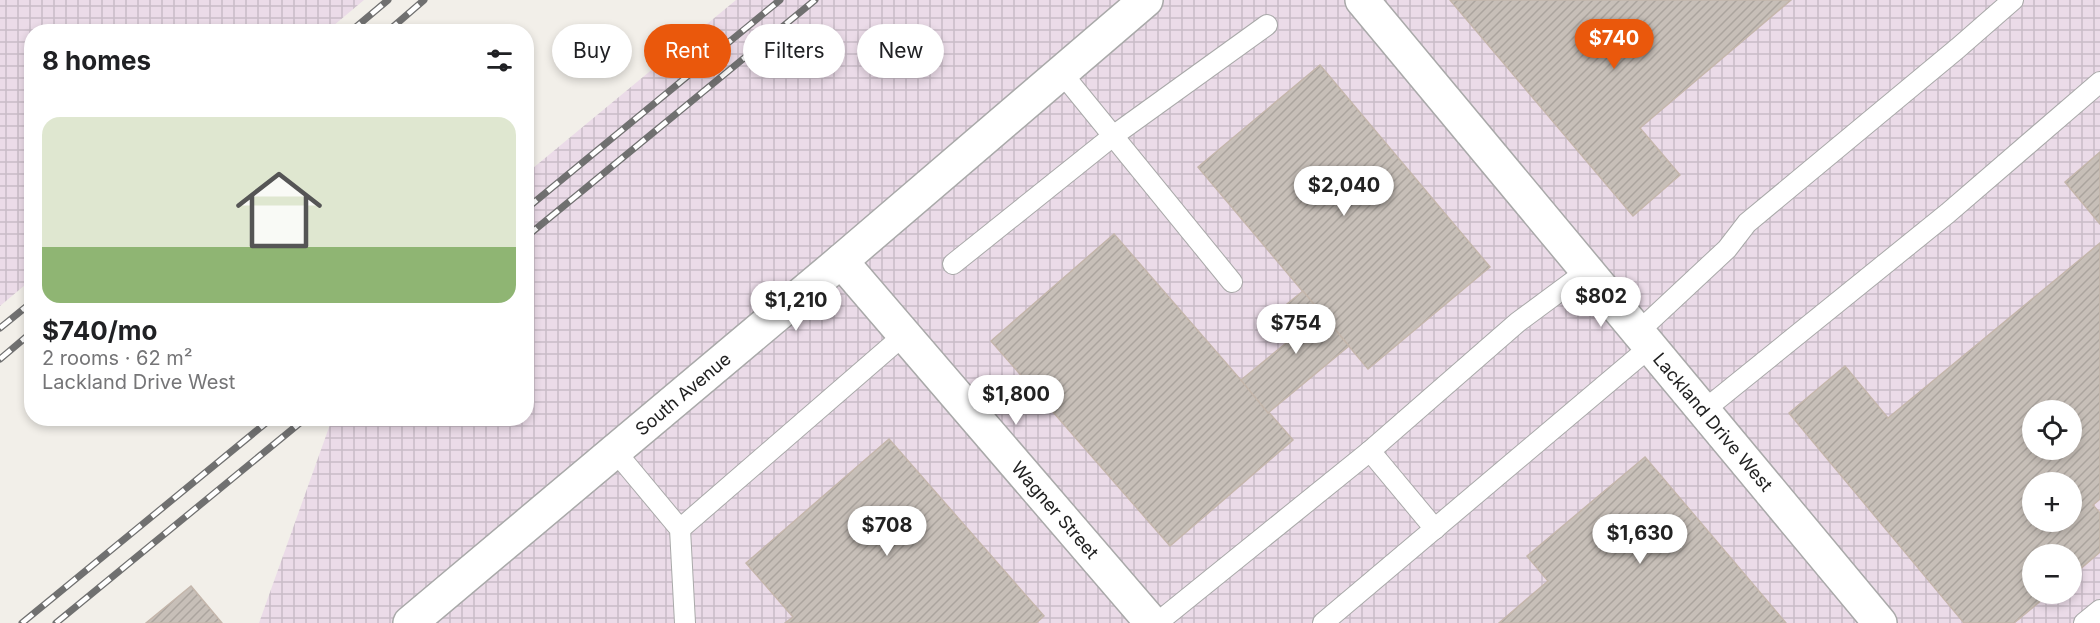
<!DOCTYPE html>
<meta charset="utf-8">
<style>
:root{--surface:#fff;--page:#f6f6f6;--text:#202124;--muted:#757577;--accent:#ea580c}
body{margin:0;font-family:Inter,sans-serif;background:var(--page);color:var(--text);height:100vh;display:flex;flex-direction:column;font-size:22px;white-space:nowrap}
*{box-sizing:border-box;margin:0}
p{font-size:20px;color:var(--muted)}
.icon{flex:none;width:33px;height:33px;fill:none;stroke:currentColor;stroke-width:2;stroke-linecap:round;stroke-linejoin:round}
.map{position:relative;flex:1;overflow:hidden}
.drawer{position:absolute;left:24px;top:24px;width:510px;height:402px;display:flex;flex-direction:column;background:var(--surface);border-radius:24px;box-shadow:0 3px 9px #0003}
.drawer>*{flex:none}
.guide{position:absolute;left:552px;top:24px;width:570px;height:54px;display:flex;gap:12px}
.buttons{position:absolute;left:2022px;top:400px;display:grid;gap:12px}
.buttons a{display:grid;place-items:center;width:60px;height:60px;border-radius:50%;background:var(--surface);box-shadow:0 3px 9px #0003;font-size:30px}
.price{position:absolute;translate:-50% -51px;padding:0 14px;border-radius:21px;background:#fff;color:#222;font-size:20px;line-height:39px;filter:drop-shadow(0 2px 3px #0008)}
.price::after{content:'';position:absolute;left:50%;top:36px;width:18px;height:14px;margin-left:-9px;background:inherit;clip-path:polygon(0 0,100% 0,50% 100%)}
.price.active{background:var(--accent);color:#fff}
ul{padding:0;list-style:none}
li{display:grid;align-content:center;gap:12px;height:318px;padding:0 18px}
li span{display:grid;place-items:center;height:186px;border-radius:18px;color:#555}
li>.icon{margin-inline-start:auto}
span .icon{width:108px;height:108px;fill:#fffc;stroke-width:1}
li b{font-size:26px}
h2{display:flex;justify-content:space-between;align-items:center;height:72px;padding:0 18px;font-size:26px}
.tag{padding:0 21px;border-radius:27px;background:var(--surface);box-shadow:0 3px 9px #0003;font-size:21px;line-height:54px}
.tag.active{background:var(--accent);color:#fff}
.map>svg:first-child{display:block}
.industrial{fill:url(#industrial-grid);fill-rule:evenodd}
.building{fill:url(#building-hatch);stroke:#c4b6ab;stroke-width:1.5;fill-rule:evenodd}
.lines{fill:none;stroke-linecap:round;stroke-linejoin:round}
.service-casing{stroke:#a9a9a9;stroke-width:22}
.minor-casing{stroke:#a9a9a9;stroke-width:36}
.service{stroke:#fff;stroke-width:20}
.minor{stroke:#fff;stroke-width:33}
.rail-casing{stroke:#707070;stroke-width:7}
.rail{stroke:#fff;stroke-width:4.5;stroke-dasharray:14;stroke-linecap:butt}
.labels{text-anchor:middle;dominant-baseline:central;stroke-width:6;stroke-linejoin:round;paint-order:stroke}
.street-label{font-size:18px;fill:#222;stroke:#fff}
</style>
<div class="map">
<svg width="2100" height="623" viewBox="0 0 2100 623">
<defs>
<pattern id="industrial-grid" width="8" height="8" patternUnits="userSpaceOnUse" patternTransform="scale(1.5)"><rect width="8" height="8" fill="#ebdbe8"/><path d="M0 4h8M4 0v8" fill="none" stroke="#c9bcc7"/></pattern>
<pattern id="building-hatch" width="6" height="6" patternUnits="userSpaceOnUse" patternTransform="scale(1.5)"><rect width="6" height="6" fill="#c7bfb8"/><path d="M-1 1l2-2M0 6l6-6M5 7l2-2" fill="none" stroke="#aba49e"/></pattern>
</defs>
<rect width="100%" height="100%" fill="#f2efe9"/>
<g class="industrial">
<polygon points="0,0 364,0 327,31 32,32 31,280 0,306"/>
<path d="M736,0h1364v623h-1841l73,-204 194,-1 1,-245zM2032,411h40v39h-40zM2032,483h40v39h-40zM2032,555h40v39h-40z"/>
</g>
<g class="building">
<polygon points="1450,0 1791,0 1640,128 1680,175 1633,216"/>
<polygon points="1320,65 1490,267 1368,369 1198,167"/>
<polygon points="2100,152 2100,224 2065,182"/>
<polygon points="1114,234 1293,440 1170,546 991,341"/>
<path d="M2100,243v256l-7,6 7,8v39l-28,24v-21h-40v39h17l-35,29h-50l-175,-210 56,-47 43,52zM2032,411h40v39h-40zM2032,483h40v39h-40z"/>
<polygon points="1303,291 1349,346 1268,413 1241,380 1301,331 1282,308"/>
<polygon points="889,439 1044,616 1036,623 785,623 793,617 746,563"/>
<polygon points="1645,457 1786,623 1499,623 1548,581 1527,556"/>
<polygon points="191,586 222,623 146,623"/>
</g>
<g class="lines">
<g class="service-casing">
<g id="service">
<polyline points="1061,72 1232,282"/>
<polyline points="953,264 1113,136 1267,25"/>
<polyline points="1638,332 1727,249 1747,223 1958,48 2013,0"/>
<polyline points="1703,411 1948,213 2100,82"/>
<polyline points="615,451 680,529 685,623"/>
<polyline points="1370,451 1435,529"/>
<polyline points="680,529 904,335"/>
<polyline points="1157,623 1370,451 1518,322 1587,271"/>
<polyline points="1323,623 1650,347"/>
<polyline points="2084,623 2100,610"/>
</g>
</g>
<g class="minor-casing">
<g id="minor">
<polyline points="1362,0 1880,623"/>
<polyline points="841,261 1152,623"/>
<polyline points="410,623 841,261 1146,0"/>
</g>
</g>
<use href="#service" class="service"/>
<use href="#minor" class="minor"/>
<g class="rail-casing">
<g id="rail">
<polyline points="350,32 388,0"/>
<polyline points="387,32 424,0"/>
<polyline points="526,209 780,0"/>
<polyline points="526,237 815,0"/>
<polyline points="0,328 32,302"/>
<polyline points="0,359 32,332"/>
<polyline points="22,623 272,418"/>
<polyline points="56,623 306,418"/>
</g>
</g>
<use href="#rail" class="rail"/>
</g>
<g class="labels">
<g class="street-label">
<text transform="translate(683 394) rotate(-40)">South Avenue</text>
<text transform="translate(1713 422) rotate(50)">Lackland Drive West</text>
<text transform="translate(1055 510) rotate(49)">Wagner Street</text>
</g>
</g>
</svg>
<div class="buttons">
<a><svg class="icon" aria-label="locate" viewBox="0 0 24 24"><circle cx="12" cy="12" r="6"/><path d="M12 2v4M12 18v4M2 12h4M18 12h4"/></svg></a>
<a>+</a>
<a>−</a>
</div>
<b class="price active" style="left:1614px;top:70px">$740</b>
<b class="price" style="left:1344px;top:217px">$2,040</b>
<b class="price" style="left:1601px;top:328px">$802</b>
<b class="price" style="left:796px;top:332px">$1,210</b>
<b class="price" style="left:1296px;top:355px">$754</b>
<b class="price" style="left:1016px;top:426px">$1,800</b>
<b class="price" style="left:887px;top:557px">$708</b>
<b class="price" style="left:1640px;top:565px">$1,630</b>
<div class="guide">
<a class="tag">Buy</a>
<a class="tag active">Rent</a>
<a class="tag">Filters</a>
<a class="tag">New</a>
</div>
<section class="drawer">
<h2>8 homes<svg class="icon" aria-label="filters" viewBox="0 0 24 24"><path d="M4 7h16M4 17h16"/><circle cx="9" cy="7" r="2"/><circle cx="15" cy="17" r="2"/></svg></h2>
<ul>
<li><span style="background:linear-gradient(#dfe7d0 70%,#8fb573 0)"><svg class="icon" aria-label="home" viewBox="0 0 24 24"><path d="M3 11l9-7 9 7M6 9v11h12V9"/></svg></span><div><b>$740/mo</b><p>2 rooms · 62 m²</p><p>Lackland Drive West</p></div></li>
</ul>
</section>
</div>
